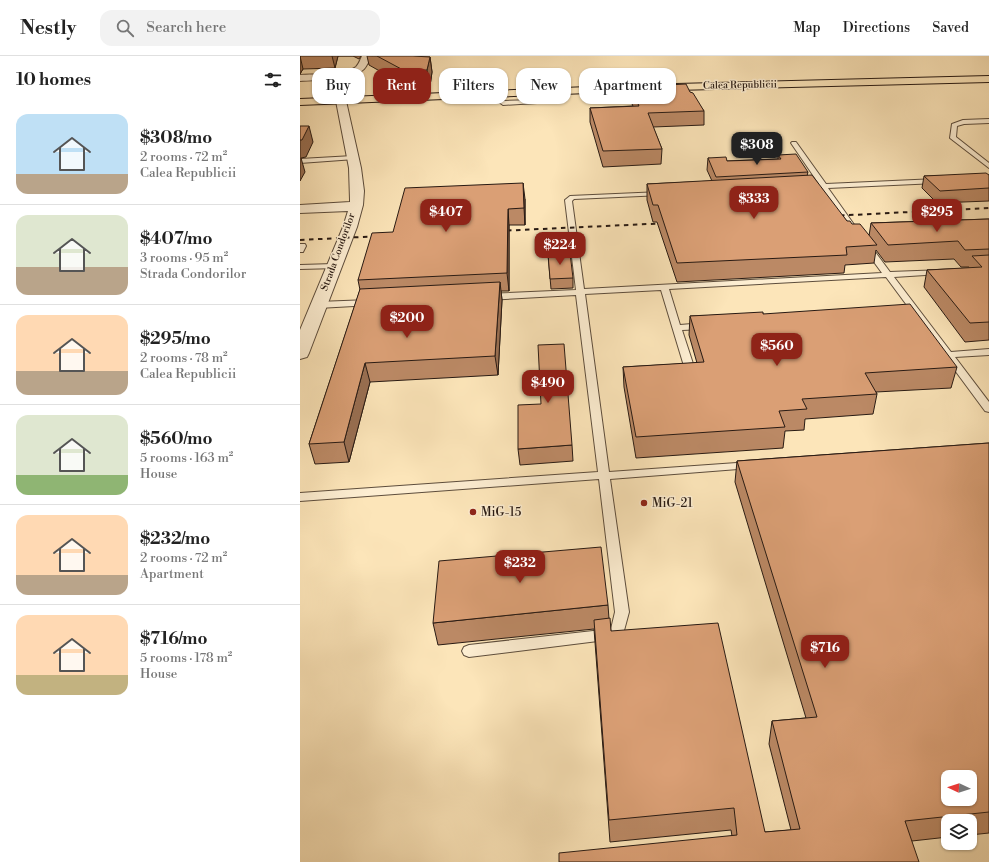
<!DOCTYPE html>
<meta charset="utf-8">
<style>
:root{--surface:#fff;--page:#f2f2f2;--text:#222;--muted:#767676;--line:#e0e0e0;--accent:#8f2418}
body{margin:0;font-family:"Libre Bodoni",serif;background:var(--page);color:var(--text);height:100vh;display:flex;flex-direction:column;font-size:15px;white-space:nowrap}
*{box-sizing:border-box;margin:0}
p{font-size:13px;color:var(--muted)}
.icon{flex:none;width:22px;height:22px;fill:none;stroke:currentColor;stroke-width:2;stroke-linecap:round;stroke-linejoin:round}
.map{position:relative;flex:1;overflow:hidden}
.details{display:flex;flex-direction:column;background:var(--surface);width:300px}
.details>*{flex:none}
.hud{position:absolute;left:12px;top:12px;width:380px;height:36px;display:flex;gap:8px}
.needle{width:26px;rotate:274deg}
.buttons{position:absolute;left:641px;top:714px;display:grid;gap:8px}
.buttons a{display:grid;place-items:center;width:36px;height:36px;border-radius:8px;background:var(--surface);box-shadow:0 1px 3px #0004;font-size:20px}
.price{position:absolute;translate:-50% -34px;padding:0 9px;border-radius:8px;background:var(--accent);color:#fff;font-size:13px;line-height:26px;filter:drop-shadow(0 1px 2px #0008)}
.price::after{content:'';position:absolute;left:50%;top:24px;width:12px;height:9px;margin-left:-6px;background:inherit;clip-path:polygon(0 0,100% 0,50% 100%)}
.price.on{background:#222;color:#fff}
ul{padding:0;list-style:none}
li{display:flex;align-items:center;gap:12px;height:100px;padding:0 16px}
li+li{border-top:1px solid var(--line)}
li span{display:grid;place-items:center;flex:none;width:112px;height:80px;border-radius:12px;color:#555}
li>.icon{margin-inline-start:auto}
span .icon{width:48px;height:48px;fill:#fffc;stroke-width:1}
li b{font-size:17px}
h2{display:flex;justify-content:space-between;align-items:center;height:48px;padding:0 16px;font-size:17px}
.tag{padding:0 14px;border-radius:12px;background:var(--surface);box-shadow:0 1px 3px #0004;font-size:14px;line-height:36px}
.tag.on{background:var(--accent);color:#fff}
header{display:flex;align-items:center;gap:24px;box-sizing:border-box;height:56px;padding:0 20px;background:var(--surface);border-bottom:1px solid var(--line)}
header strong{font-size:19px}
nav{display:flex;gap:22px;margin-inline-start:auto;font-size:14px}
.search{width:280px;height:36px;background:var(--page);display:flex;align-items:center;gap:10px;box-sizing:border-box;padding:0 14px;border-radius:12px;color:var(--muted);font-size:15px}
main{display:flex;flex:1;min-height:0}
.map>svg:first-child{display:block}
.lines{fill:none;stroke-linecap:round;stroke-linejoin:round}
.lane-casing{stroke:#5d4d3c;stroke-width:2}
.street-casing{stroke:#5d4d3c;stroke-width:2}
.primary-casing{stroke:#281a13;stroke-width:2}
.lane{fill:#fdeed2;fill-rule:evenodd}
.street{fill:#fdeed2;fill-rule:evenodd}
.primary{fill:#fce5b9;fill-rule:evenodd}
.rail{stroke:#281a13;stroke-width:2;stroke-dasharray:4.5 4.5;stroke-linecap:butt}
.wall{fill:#bb8965;stroke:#281a13}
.shaded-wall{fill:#996f52;stroke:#281a13}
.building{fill:#da9f75;stroke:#281a13;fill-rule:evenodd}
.poi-dot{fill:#8f2418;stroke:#fdeed2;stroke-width:1.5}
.labels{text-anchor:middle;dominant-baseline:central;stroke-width:3;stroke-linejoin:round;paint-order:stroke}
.far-street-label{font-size:10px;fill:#281a13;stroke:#fdeed2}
.poi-label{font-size:12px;fill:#281a13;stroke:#fdeed2;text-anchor:start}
</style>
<header>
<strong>Nestly</strong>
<div class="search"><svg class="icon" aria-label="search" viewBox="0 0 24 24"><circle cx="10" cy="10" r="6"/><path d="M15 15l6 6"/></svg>Search here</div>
<nav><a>Map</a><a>Directions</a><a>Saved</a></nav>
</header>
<main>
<section class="details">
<h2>10 homes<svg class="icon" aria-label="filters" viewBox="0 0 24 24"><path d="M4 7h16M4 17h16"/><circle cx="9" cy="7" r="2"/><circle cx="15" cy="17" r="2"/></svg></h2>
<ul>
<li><span style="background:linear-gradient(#bfe0f5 75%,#b9a48a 0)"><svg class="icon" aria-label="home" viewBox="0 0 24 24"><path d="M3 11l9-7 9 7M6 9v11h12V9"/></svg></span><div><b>$308/mo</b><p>2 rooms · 72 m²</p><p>Calea Republicii</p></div></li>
<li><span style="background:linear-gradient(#dfe7d0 65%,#b9a48a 0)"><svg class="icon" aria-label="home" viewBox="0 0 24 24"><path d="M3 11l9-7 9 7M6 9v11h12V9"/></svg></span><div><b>$407/mo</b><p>3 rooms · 95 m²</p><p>Strada Condorilor</p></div></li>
<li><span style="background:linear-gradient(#ffd9b3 70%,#b9a48a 0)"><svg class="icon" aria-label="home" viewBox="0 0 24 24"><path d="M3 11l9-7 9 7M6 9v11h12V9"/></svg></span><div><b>$295/mo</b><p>2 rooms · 78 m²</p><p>Calea Republicii</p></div></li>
<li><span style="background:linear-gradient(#dfe7d0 75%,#8fb573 0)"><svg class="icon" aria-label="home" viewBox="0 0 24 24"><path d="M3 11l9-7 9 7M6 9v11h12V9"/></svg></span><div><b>$560/mo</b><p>5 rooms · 163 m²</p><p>House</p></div></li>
<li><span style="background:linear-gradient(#ffd9b3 75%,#b9a48a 0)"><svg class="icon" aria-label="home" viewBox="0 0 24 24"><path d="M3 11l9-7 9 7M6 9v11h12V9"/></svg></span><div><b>$232/mo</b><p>2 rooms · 72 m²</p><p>Apartment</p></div></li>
<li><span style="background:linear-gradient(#ffd9b3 75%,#c2b280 0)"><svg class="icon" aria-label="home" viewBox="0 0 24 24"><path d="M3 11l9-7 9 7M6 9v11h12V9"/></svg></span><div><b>$716/mo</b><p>5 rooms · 178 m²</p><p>House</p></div></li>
</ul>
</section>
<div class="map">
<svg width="689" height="806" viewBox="0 0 689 806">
<rect width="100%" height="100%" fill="#fce5b9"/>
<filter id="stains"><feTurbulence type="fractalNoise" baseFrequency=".005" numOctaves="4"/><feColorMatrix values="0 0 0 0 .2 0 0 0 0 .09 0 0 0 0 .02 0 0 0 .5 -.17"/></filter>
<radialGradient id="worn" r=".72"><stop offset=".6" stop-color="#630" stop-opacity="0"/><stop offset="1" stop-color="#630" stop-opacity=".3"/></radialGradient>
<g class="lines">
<g class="lane-casing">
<g id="lane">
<polygon points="346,13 359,14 367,32 363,32 355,16 342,17 346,32 341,33 337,16"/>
<polygon points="145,15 187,17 186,38 183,40 180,38 182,19 143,17"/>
<polygon points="244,34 247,36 237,47 203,49 188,38 193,37 204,45 235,44"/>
<polygon points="689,63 689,67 664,68 657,70 656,81 689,107 689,112 650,82 652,68 663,64"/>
<polygon points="492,86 496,86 526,128 637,123 640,125 637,127 528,132 560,177 556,179 553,179 522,132 506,133 503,131 506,129 519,128 491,87"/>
<polygon points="53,100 56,102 55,103 0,107 0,103"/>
<polygon points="361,136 364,138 363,139 274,143 272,145 284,233 582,217 563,191 564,189 570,189 590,216 644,214 644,218 641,218 594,221 651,296 689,293 689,299 655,301 689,346 689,356 685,355 586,221 369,233 380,269 404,267 408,270 404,273 382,274 397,320 392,323 387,320 361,234 285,238 309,416 451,406 455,407 457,409 455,411 451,412 310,423 329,556 322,582 169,601 164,599 162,595 164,591 169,589 311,573 315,556 299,423 0,445 0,437 298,416 276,239 186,244 182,241 186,238 276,234 265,144 270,140"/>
<polygon points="0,188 5,188 6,190 3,196 0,196"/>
<polygon points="34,208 37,208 37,212 0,213 0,209"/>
<polygon points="69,244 72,245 73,247 72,249 18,252 14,249 18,246"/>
</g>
</g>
<g class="street-casing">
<g id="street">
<path d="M62,0h10c-3,4 -5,10 -8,13 -11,11 -49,11 -64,12v-6c14,-1 45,0 56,-8 3,-3 4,-7 6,-11z"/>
<polygon points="41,42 46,45 61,112 64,135 63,149 57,171 9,297 7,301 0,303 0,274 43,171 48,155 0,157 0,149 50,146 50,144 49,112 36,45"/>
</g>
</g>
<g class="primary-casing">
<polygon id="primary" points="689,20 689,26 337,35 0,49 0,43 337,29"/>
</g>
<use href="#lane" class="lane"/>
<use href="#street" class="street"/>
<use href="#primary" class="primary"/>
<g class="rail">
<polyline points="531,160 689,152"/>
<polyline points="198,175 370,167"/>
<polyline points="0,184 82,180"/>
</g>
</g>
<g class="wall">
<polygon points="0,0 61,0 59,3 53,0 38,0 35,12 3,13 0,18"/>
<polygon points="67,0 130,1 132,16 130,30 108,31 69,9"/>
<polygon points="330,31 390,36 404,55 404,69 353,71 362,93 361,108 303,111 290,66 290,52 333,50 330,44"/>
<polygon points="478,99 508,116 507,120 547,165 569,180 571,167 689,163 689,284 665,286 624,231 627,214 669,212 669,211 661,211 654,203 585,206 576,194 574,207 545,209 544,217 377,226 357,166 353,166 347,144 347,128 412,125 407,114 408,102 427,105 478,103"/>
<polygon points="689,119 689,145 637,147 622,132 624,120"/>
<polygon points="225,143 225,169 209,169 209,235 201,235 202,244 198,319 70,326 49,406 15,408 9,388 60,234 58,224 93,176"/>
<polygon points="248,198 273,222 273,232 251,233"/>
<polygon points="463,258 657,311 651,332 576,336 577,338 573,358 505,363 504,374 485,375 483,392 336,402 324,331 323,311 397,307 389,279 390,260"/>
<polygon points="689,387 689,777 670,779 670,765 648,765 648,781 612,785 432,780 431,774 310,786 294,573 138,589 133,567 308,549 309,563 311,575 465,776 491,774 469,688 472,665 506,662 435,426 437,405"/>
<polygon points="272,389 273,405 220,409 218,393"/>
</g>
<g class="shaded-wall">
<polygon points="0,0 3,13 0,18"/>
<polygon points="32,0 38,0 35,12"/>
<polygon points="130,1 132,16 130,30 127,14"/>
<polygon points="9,70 13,86 6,101 1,102 5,116 0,125 0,84"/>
<polygon points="223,127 225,143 225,169 224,152"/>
<polygon points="208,153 209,169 209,235 207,217"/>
<polygon points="200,226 202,244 198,319 195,300"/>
<polygon points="65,307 70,326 49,406 44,386"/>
</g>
<g class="building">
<polygon points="77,0 113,0 130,1 127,14 105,15"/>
<polygon points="386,28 390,36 393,37 404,55 348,57 362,93 303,95 290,52 339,50 330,31"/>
<polygon points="0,70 9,70 2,84 0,84"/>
<polygon points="496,98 508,116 416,121 408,102 426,101 427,105 481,103 478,99"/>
<polygon points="686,117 689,119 689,132 640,135 624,120"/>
<polygon points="512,119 547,165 550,165 552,168 560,168 577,189 546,191 547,199 377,207 358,149 353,149 347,128"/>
<polygon points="223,127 224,152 208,153 207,217 58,224 72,177 93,176 105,132"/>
<polygon points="689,163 689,193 665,194 658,185 588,189 571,167"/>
<polygon points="270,197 273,222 250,223 248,198"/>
<polygon points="689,199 689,266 670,267 627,214 682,211 672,200"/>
<polygon points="200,226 195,300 65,307 44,386 9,388 60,233"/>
<polygon points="610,248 657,311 565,317 577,338 502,343 507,353 479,355 485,371 336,381 323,311 404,306 390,260 463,256 463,258"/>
<polygon points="264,288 272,389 218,393 218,349 241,348 238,289"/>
<path d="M689,387v369l-84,9 14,41h-360v-9l178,-18 -3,-27 -125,12 -15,-200 16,-2 1,13 107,-8 47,209 35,-3 -28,-108 45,-4 -80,-256zM648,721h22v22h-22z"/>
<polygon points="301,491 308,549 133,567 139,505"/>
</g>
<g class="poi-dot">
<circle cx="344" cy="447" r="4"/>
<circle cx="173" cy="456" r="4"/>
</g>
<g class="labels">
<g class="far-street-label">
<text transform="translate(440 29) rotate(-1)">Calea Republicii</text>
<text transform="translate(38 196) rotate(-70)">Strada Condorilor</text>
</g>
<g class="poi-label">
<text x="352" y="447">MiG-21</text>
<text x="181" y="456">MiG-15</text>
</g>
</g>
<rect width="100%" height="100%" filter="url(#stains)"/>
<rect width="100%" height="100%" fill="url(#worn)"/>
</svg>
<div class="buttons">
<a><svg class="needle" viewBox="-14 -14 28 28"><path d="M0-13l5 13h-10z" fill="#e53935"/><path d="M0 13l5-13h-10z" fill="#767676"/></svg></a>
<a><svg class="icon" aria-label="layers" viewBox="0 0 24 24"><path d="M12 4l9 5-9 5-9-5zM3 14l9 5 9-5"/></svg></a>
</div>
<b class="price on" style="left:457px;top:110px">$308</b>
<b class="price" style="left:454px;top:164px">$333</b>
<b class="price" style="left:146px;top:177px">$407</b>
<b class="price" style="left:637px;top:177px">$295</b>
<b class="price" style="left:260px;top:210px">$224</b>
<b class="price" style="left:107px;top:283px">$200</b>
<b class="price" style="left:477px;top:311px">$560</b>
<b class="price" style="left:248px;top:348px">$490</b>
<b class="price" style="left:220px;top:528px">$232</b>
<b class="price" style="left:525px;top:613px">$716</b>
<div class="hud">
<a class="tag">Buy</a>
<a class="tag on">Rent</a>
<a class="tag">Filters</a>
<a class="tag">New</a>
<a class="tag">Apartment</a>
</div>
</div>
</main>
